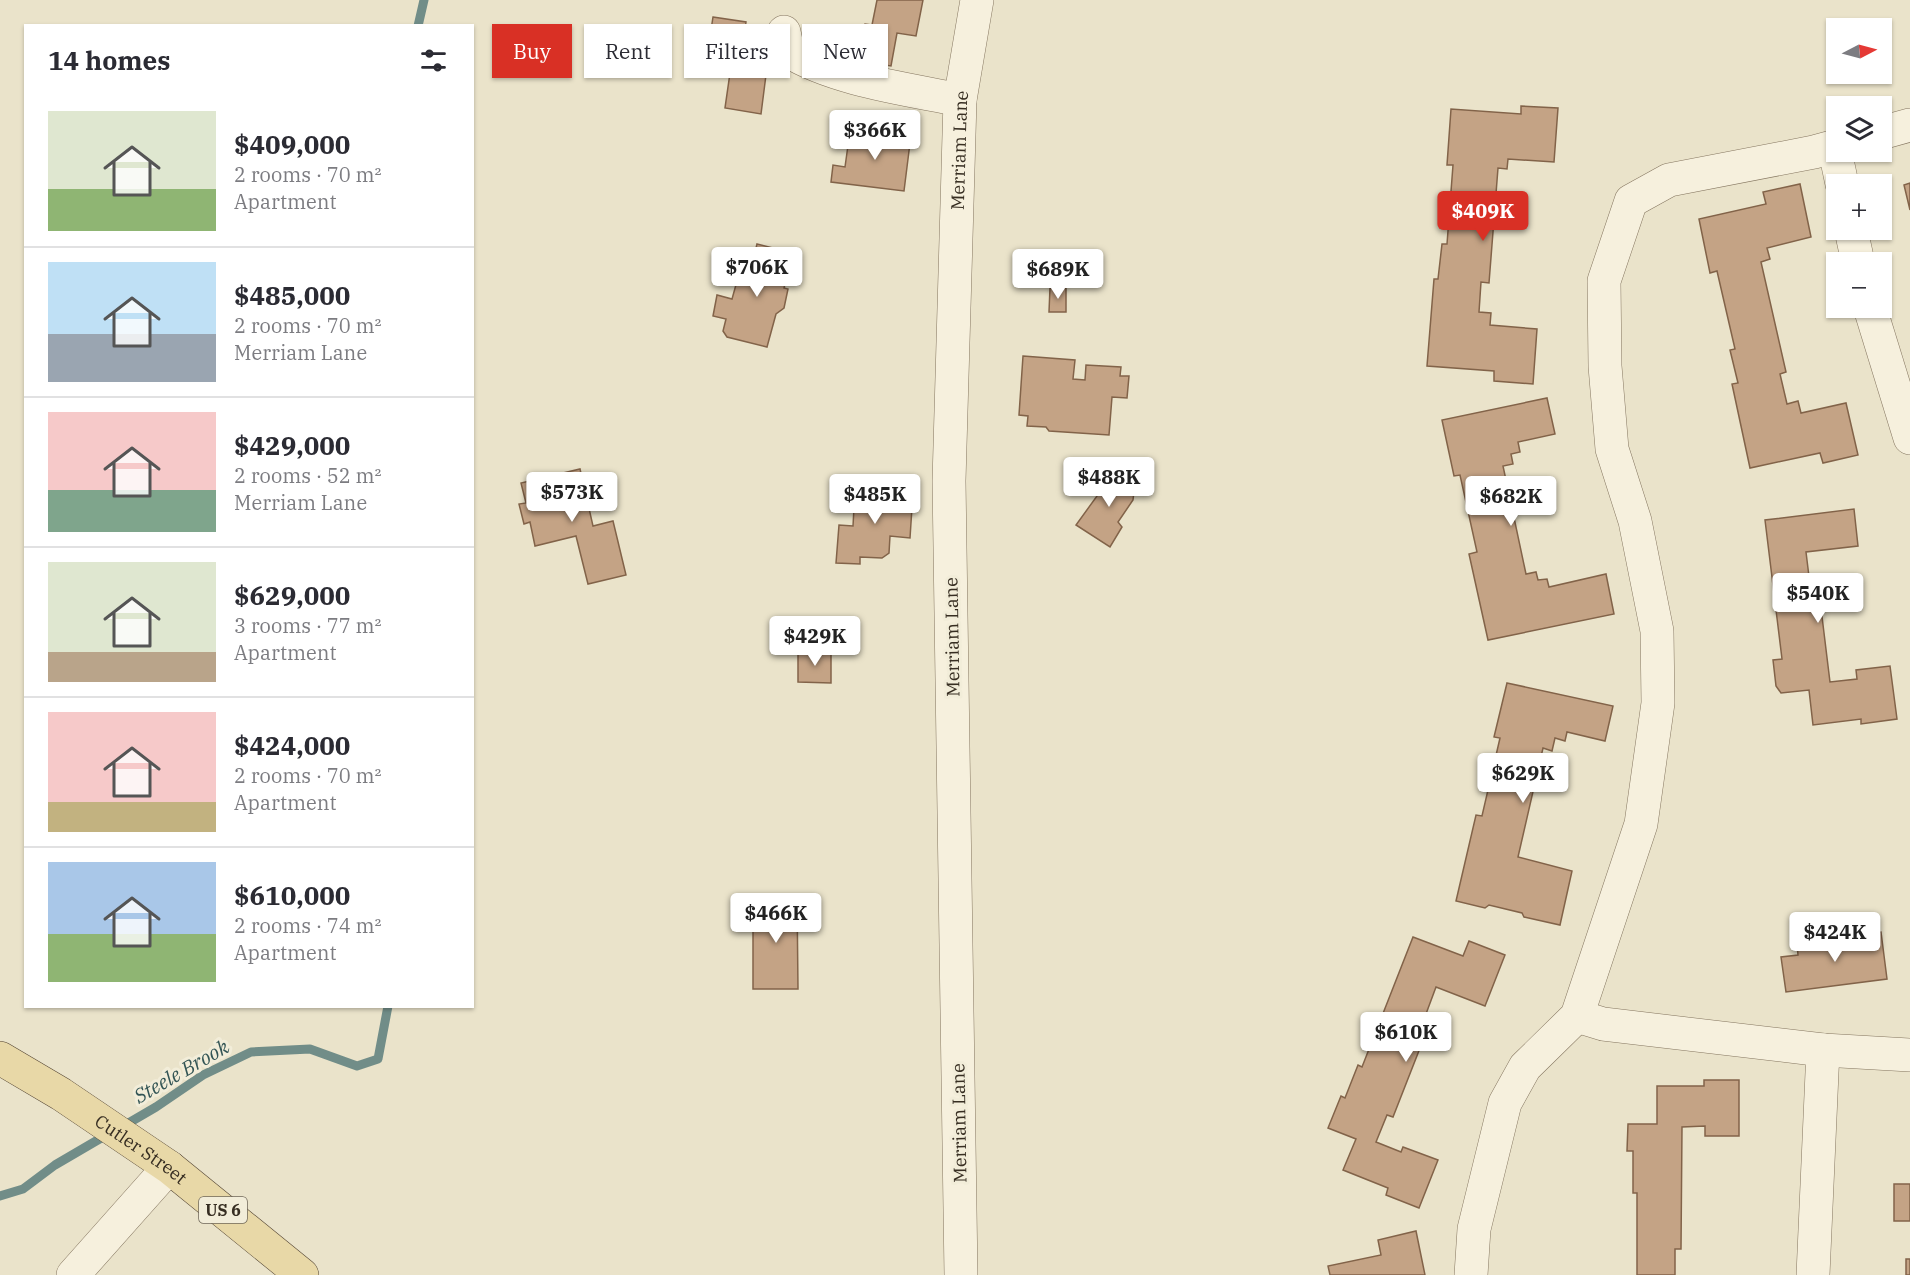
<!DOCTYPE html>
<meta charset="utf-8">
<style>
:root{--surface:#fff;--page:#f2f2f3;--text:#2b2b33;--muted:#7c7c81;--line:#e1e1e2;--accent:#d93025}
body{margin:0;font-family:"IBM Plex Serif",serif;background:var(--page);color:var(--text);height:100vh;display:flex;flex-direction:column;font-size:22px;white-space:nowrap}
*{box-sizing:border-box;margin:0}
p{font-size:20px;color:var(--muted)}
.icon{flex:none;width:33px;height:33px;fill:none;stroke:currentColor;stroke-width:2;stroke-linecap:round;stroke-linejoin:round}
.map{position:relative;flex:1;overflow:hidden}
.drawer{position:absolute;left:24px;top:24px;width:450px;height:984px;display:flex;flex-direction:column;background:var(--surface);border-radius:0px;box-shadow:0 2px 4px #0004}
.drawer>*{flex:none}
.top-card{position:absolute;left:492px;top:24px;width:570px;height:54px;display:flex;gap:12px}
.needle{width:39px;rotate:84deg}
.buttons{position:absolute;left:1826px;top:18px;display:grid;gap:12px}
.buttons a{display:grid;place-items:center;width:66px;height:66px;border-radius:0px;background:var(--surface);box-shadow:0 2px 4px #0004;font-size:30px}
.price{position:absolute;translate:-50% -51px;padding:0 14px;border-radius:6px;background:#fff;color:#222;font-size:20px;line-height:39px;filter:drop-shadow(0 2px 3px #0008)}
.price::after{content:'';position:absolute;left:50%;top:36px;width:18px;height:14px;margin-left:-9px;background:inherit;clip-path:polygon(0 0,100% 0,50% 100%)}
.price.on{background:var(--accent);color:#fff}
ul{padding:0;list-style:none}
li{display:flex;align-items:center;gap:18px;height:150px;padding:0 24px}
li+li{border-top:2px solid var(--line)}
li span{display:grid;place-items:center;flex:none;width:168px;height:120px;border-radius:0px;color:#555}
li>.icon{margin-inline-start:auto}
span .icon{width:72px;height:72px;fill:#fffc;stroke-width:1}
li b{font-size:26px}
h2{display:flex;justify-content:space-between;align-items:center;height:72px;padding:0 24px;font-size:26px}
.pill{padding:0 21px;border-radius:0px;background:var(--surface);box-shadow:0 2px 4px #0004;font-size:21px;line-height:54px}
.pill.on{background:var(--accent);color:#fff}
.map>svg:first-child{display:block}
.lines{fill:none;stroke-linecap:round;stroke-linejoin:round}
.stream{stroke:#718d88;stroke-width:9}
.building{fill:#c4a385;stroke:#826349;stroke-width:1.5}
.minor-casing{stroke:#857660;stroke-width:34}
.major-casing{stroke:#544534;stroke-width:34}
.minor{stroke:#f6f0dd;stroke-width:33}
.major{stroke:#e8d8a7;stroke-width:33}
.labels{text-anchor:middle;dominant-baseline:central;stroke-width:6;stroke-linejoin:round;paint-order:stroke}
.shield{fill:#f2edd9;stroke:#6f6759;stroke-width:1.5}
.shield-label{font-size:16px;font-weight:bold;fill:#372e22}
.street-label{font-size:18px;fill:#372e22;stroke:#f2edd9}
.water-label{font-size:20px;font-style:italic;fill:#355;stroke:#f2edd9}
</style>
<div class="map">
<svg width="1910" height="1275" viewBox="0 0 1910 1275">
<rect width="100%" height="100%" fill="#eae3ca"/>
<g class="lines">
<g class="stream">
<polyline points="418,26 424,0"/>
<polyline points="120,1128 156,1107 203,1075 251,1052 310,1049 357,1066 378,1059 388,1006"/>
<polyline points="0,1196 23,1189 55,1165 108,1134"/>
</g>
</g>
<g class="building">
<polygon points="877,0 923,0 916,36 897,33 891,66 859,61 865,24 872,25"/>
<polygon points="713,17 746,22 744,37 753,38 750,58 742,57 740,71 766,75 761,114 725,108 730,73 705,69"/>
<polygon points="1521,106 1558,108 1554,162 1508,159 1507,169 1498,168 1489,283 1481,282 1479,312 1491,313 1490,325 1537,329 1533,384 1494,381 1494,371 1427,366 1434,279 1438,279 1442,244 1447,244 1453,165 1447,165 1451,109 1521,114"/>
<polygon points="871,129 911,135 904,191 831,182 833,165 845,167 850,131 868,134"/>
<polygon points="1910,183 1910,210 1904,185"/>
<polygon points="1800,184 1811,237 1767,248 1770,259 1761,262 1786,372 1780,374 1787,404 1798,401 1801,413 1846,403 1858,455 1823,463 1820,453 1750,468 1732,384 1738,383 1730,350 1735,349 1717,271 1710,273 1699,219 1766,204 1763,192"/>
<polygon points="757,244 793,253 784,288 788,289 784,308 776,314 767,347 727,337 723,331 726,319 713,316 717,295 732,299 739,274 749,277"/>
<polygon points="1050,288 1066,288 1066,312 1049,312"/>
<polygon points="1023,356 1075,360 1073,379 1085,380 1086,365 1121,367 1120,376 1129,376 1127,398 1112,397 1109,435 1049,431 1046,427 1027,426 1028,416 1019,415"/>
<polygon points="1547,398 1555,434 1518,442 1520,452 1511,454 1513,464 1503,466 1526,574 1536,572 1538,580 1547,579 1549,587 1606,574 1614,614 1488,640 1469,554 1477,552 1460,475 1454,476 1442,420"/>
<polygon points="580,469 593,526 613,521 626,575 588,584 576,536 535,546 530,522 524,524 519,504 526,503 521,483"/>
<polygon points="1107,472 1136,474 1133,500 1118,522 1122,527 1110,547 1076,525 1105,485"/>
<polygon points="855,489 913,492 910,538 890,536 889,553 882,558 860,557 860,564 836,563 839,525 853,526"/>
<polygon points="1854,509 1858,546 1806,552 1811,593 1819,592 1830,682 1857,679 1856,670 1890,666 1897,719 1861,724 1861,719 1813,725 1809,690 1781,693 1776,686 1773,660 1782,659 1765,520"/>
<polygon points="798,651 831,651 831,683 798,682"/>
<polygon points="1507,683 1613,706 1605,741 1567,732 1565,741 1555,738 1552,751 1543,748 1518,857 1572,871 1560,925 1524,917 1522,913 1489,905 1485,908 1456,901 1476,815 1482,816 1500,738 1494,737"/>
<polygon points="797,894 798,989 753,989 753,929 760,929 760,895"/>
<polygon points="1881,932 1887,979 1786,992 1781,957 1798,955 1797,943"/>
<polygon points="1413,937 1463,956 1469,941 1505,955 1485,1006 1436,987 1423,1022 1429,1025 1393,1117 1387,1115 1376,1142 1401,1152 1403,1147 1438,1160 1419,1208 1386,1195 1388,1188 1343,1170 1356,1139 1328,1128 1341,1096 1345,1098 1358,1065 1362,1067"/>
<polygon points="1704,1080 1739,1080 1739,1136 1705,1136 1705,1126 1682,1127 1681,1249 1675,1249 1675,1275 1637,1275 1637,1193 1633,1193 1633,1151 1627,1151 1628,1124 1657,1124 1657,1086 1704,1086"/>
<rect x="1894" y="1184" width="16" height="37"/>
<polygon points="1416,1231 1425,1275 1330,1275 1328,1266 1381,1255 1378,1240"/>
<rect x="1906" y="1259" width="4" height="16"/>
</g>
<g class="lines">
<g class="minor-casing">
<g id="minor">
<path d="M784,32l4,19c47,29 119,38 172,49"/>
<polyline points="1881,133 1910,125"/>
<polyline points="1834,146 1842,184"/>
<polyline points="1851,230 1858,262"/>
<polyline points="1870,308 1910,438"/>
<polyline points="1577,1016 1603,1024 1823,1050 1813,1275"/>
<polyline points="1823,1050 1910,1055"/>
<polyline points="73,1275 169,1167"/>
<path id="s1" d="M961,1275l-12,-794 11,-381 17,-100"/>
<polyline points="1471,1275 1474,1229 1505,1103 1525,1067 1577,1016 1641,824 1658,703 1657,631 1635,521 1612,449 1605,366 1604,281 1631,201 1669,180 1814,152 1836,146"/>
</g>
</g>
<g class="major-casing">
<g id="major">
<path id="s2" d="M0,1058l61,36 108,73 133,108"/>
</g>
</g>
<use href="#minor" class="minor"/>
<use href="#major" class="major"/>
</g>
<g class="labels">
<rect class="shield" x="199" y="1197" width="48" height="26" rx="4.5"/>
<g class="shield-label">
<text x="223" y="1210">US 6</text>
</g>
<g class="street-label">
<text stroke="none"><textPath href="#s1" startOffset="1125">Merriam Lane</textPath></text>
<text transform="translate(952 637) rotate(-91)">Merriam Lane</text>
<text transform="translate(959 1123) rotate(-91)">Merriam Lane</text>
<text stroke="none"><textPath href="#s2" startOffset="168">Cutler Street</textPath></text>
</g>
<g class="water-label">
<text transform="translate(181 1071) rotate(-30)">Steele Brook</text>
</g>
</g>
</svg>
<div class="buttons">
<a><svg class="needle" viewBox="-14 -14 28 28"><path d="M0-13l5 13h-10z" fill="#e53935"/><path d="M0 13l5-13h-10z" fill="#7c7c81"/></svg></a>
<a><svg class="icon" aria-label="layers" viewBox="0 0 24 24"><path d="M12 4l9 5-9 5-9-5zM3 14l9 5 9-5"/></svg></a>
<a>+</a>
<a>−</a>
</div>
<b class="price" style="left:875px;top:161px">$366K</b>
<b class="price on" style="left:1483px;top:242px">$409K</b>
<b class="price" style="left:757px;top:298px">$706K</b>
<b class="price" style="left:1058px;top:300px">$689K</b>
<b class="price" style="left:1109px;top:508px">$488K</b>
<b class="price" style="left:572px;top:523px">$573K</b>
<b class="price" style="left:875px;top:525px">$485K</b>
<b class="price" style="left:1511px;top:527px">$682K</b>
<b class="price" style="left:1818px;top:624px">$540K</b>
<b class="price" style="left:815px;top:667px">$429K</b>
<b class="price" style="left:1523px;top:804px">$629K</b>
<b class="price" style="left:776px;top:944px">$466K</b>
<b class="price" style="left:1835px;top:963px">$424K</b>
<b class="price" style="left:1406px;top:1063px">$610K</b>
<div class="top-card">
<a class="pill on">Buy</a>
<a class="pill">Rent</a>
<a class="pill">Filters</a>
<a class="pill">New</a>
</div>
<section class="drawer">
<h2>14 homes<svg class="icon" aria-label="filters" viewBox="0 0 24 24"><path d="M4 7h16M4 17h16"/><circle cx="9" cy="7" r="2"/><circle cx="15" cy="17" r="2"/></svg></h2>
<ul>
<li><span style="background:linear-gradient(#dfe7d0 65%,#8fb573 0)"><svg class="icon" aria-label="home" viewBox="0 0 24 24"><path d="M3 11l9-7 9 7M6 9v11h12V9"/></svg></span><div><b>$409,000</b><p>2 rooms · 70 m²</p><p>Apartment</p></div></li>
<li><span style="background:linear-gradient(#bfe0f5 60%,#9aa5b1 0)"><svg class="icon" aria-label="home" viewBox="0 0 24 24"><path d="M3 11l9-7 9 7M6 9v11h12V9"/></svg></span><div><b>$485,000</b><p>2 rooms · 70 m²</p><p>Merriam Lane</p></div></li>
<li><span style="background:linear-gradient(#f6c9c9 65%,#7fa58c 0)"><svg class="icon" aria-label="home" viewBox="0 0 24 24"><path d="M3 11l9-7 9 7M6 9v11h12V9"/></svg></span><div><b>$429,000</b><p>2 rooms · 52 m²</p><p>Merriam Lane</p></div></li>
<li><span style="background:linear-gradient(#dfe7d0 75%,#b9a48a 0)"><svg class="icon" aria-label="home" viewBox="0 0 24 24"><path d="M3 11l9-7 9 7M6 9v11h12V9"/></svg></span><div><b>$629,000</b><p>3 rooms · 77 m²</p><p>Apartment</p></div></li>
<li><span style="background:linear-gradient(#f6c9c9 75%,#c2b280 0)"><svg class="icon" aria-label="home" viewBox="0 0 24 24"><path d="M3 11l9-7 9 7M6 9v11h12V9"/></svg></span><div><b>$424,000</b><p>2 rooms · 70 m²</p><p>Apartment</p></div></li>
<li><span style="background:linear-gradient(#a9c7e8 60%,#8fb573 0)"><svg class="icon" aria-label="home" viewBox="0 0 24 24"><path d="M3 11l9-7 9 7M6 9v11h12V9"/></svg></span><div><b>$610,000</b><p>2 rooms · 74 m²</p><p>Apartment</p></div></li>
</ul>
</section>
</div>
